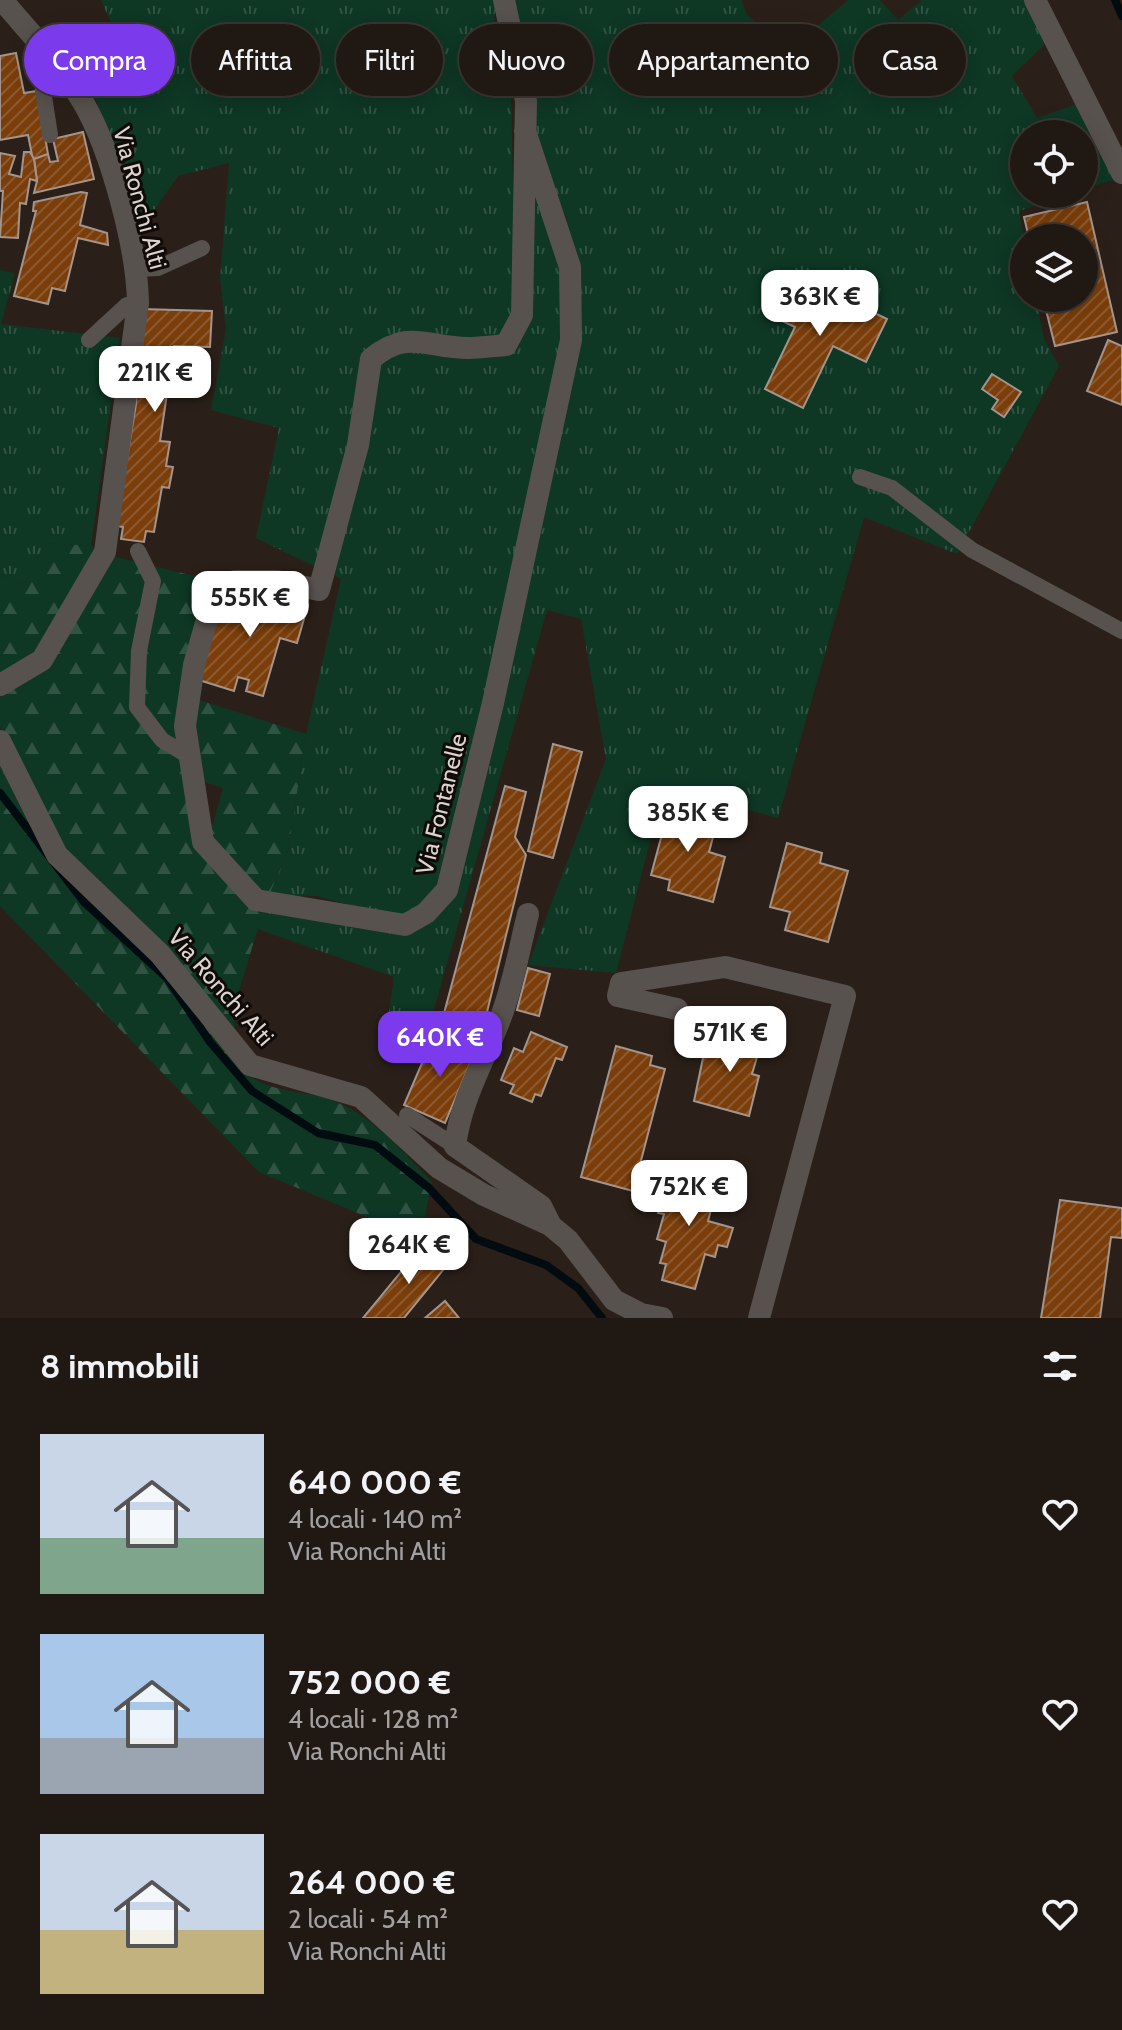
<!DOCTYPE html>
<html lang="it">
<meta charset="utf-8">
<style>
:root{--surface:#201813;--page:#28211c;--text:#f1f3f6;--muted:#a2a0a0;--line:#3d3733;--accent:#7c3aed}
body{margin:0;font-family:Cabin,sans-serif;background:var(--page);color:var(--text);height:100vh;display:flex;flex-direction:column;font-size:30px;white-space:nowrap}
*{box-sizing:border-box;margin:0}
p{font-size:26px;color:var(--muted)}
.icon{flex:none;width:44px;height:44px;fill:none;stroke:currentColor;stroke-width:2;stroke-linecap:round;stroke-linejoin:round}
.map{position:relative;height:1318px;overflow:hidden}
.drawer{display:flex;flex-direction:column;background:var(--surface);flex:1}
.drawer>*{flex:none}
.top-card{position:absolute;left:24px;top:24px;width:1074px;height:72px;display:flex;gap:16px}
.fabs{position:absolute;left:1010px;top:120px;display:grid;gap:16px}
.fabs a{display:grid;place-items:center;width:88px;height:88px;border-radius:50%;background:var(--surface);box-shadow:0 4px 20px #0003,0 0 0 2px var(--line);font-size:40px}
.price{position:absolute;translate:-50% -68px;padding:0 18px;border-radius:16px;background:#fff;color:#222;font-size:26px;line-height:52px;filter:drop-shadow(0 2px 4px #0008)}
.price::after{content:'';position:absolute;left:50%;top:48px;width:24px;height:18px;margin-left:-12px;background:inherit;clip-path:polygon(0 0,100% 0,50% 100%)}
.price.selected{background:var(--accent);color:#fff}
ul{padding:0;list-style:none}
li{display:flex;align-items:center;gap:24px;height:200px;padding:0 40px}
li span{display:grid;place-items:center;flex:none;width:224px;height:160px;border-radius:0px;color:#555}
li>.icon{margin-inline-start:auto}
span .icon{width:96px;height:96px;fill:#fffc;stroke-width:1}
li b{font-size:34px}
h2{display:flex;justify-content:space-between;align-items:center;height:96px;padding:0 40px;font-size:34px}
.chip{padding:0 28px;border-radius:36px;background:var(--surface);box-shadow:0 4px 20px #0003,0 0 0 2px var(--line);font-size:28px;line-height:72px}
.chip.selected{background:var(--accent);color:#fff}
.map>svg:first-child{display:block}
.grass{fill:url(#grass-tufts)}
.forest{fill:url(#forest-firs)}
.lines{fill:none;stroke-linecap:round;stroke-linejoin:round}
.stream{stroke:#020b0f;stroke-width:8}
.building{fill:url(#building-hatch);stroke:#a4958c;stroke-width:2}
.service{stroke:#58524e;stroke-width:16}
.minor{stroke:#58524e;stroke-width:22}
.labels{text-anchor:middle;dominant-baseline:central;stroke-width:6;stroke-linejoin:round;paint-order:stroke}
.street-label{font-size:24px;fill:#dcd4cf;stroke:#100b08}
</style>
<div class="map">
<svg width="1122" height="1318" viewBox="0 0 1122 1318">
<defs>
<pattern id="grass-tufts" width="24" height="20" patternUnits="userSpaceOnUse" patternTransform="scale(2)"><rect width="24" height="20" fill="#0e3724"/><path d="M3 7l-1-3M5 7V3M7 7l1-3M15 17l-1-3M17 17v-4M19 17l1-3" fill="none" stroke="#305343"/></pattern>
<pattern id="forest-firs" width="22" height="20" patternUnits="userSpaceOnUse" patternTransform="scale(2)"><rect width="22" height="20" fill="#0e3724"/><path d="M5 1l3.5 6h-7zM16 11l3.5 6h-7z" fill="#305343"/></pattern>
<pattern id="building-hatch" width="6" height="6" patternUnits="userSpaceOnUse" patternTransform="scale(2)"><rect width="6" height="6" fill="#7b3e0a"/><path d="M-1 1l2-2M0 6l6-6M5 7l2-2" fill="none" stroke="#8d592d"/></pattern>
</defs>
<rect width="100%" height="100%" fill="#2b2019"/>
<g class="grass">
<polygon points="101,0 497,0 494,17 511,92 515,286 509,329 498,341 388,335 375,350 318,568 256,538 279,428 211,410 226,329 220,279 229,163 178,176 152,213 127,213 101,131 98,103 83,86 130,65"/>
<polygon points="510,0 741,0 747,15 789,50 848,0 880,0 898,20 922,0 1035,0 1052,37 1012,76 1037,118 1077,104 1122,177 1084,189 1084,134 1024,134 1024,194 1069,194 1019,211 1024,238 1024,298 1036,298 1044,339 1059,366 957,554 864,517 778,818 664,787 616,973 528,965 606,759 581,619 547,610 427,1034 387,1024 394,977 255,928 264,908 393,928 451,893 578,270 566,217 530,130"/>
<polygon points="528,154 560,255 564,337 444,879 423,904 401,919 317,896 269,895 288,851 306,734 341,579 331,573 378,365 388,351 514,348"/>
<polygon points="0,270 15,273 1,324 120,338 91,546 47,543 23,585 0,575"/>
</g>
<g class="forest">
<polygon points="47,543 91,546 100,553 39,658 0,681 0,575 23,585"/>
<polygon points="111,556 211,580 187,653 198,849 264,908 234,1007 235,1032 59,852 0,726 0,695"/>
<polygon points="193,698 306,734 288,851 269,895 256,887 210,834 223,788 202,781"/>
<path d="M0,752l44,85 -35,-33 47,68 42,46 60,44 85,109c30,25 60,17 93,31 40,17 67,50 96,80l-12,57 -161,-67 -259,-266z"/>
</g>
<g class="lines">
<g class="stream">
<polyline points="1115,0 1122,16"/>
<polyline points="0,793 84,902 167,978 210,1042 252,1091 318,1133 375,1145 429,1188 476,1239 546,1265 578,1288 602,1318"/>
</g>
</g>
<g class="building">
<polygon points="16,53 24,93 37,91 48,154 33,160 28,135 0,140 0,56"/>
<polygon points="83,132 94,179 34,193 37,181 34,159 48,154 50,162 58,161 53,139"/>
<polygon points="24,152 30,152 34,159 37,181 30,179 26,204 20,203 18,238 0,237 3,191 0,191 0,153 15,156 9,174 21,177"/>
<polygon points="81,192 87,193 80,225 107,233 108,245 78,238 65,291 52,288 48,304 14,296 36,211 33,211 34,202"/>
<polygon points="1087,202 1117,332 1055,346 1043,298 1084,298 1084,238 1029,238 1024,217"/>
<polygon points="798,276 887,319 866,362 833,346 803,408 765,389 795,327 778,319"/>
<polygon points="141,309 212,311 210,347 174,346 160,441 170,442 166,466 173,467 169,488 162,487 154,532 146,531 144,542 121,539 123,527 116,526 136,404"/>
<polygon points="1108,340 1122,346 1122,405 1087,391"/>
<polygon points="992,374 1021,392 1004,417 992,409 998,400 982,389"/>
<polygon points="239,589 308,605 297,643 280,638 263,696 246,691 249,680 238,677 234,691 199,680 218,612"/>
<polygon points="553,744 582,752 553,858 528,851"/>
<polygon points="505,786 526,792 515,837 526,855 483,1028 443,1017"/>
<polygon points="672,797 697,804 693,820 716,826 709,852 725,857 713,902 668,890 670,880 651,875"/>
<polygon points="787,843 822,853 820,863 848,871 828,942 785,930 790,912 770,907"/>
<polygon points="528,968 550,974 539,1016 517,1010"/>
<polygon points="725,1025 752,1033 749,1045 760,1047 752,1074 759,1076 749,1116 694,1101 704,1053 716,1056"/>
<polygon points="531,1032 567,1047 562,1060 556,1058 541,1096 535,1094 532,1102 510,1093 514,1085 501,1080 514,1048 523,1052"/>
<polygon points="434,1035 475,1052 445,1123 404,1105"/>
<polygon points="616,1046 652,1056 650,1065 665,1069 633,1191 581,1177"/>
<polygon points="670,1170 718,1183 708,1221 733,1228 727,1247 718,1245 715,1257 705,1254 695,1289 662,1280 666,1264 660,1263 666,1242 657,1239 664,1214 658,1213"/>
<polygon points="1060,1200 1122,1208 1122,1238 1111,1237 1100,1318 1041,1318"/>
<polygon points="424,1244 448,1264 404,1318 363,1318"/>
<polygon points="445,1301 459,1318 425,1318"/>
</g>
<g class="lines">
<g class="service">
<polyline points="50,135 41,77 44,49 50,45"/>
<polyline points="137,269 158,268 202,248"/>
<polyline points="89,340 127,305 138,303"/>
<polyline points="860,477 892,488 972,550 1122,631"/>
<polyline points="138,551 153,581 139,651 137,707 162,740 190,757"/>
<polyline points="407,1115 455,1146"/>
</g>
<g class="minor">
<path d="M504,0l22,101 -4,214 -16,30c-12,1 -26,3 -38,3 -41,0 -60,-20 -97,11l-13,86 -39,145 -42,-9h-42l-25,28 -16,56 -9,61 18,116 53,58 149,25 21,-12 21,-23 46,-187 78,-363 -1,-73 -45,-136"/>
<polyline points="1035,0 1122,173"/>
<path d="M0,685l42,-25 63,-108 33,-249c-1,-56 -27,-153 -55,-201 -22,-37 -54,-70 -81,-102"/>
<polyline points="0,741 57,855 160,954 250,1065 361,1097 439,1168 484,1195 550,1225 568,1240 614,1300 641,1314 662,1318"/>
<path d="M528,914c-8,32 -14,66 -25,97 -16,46 -42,86 -48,135l86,60 9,18"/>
<polyline points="677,1009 618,996 621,983 725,967 845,996 759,1318"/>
</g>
</g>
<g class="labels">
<g class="street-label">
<text transform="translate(140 198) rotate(75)">Via Ronchi Alti</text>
<text transform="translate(441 804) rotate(-76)">Via Fontanelle</text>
<text transform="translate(221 987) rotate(49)">Via Ronchi Alti</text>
</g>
</g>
</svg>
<div class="fabs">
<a><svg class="icon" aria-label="locate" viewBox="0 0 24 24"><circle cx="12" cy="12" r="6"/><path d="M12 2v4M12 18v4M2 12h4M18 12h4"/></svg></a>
<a><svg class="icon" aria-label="layers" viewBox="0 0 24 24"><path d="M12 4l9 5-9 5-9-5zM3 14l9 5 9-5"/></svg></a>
</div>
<b class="price" style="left:820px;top:338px">363K €</b>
<b class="price" style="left:155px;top:414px">221K €</b>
<b class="price" style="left:250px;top:639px">555K €</b>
<b class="price" style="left:688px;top:854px">385K €</b>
<b class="price" style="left:730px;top:1074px">571K €</b>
<b class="price selected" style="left:440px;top:1079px">640K €</b>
<b class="price" style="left:689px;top:1228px">752K €</b>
<b class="price" style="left:409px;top:1286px">264K €</b>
<div class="top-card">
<a class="chip selected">Compra</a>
<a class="chip">Affitta</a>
<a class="chip">Filtri</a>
<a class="chip">Nuovo</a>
<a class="chip">Appartamento</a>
<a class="chip">Casa</a>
</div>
</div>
<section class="drawer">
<h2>8 immobili<svg class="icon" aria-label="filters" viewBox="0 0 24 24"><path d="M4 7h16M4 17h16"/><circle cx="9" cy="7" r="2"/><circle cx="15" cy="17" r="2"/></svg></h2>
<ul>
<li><span style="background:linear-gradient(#c9d6e8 65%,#7fa58c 0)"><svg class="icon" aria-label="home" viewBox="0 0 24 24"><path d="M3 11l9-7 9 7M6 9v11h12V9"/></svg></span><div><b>640 000 €</b><p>4 locali · 140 m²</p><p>Via Ronchi Alti</p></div><svg class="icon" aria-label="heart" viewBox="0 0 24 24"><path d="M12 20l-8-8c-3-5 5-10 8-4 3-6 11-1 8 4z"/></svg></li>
<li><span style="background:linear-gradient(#a9c7e8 65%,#9aa5b1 0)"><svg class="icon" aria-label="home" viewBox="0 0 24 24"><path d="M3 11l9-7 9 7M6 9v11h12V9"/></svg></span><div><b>752 000 €</b><p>4 locali · 128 m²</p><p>Via Ronchi Alti</p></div><svg class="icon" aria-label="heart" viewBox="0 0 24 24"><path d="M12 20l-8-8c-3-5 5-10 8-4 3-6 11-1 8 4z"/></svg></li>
<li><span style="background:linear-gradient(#c9d6e8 60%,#c2b280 0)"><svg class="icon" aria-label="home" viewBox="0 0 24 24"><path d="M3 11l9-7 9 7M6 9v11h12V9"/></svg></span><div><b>264 000 €</b><p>2 locali · 54 m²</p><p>Via Ronchi Alti</p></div><svg class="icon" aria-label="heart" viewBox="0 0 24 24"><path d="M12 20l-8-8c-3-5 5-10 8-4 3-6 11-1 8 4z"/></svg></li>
</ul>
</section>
